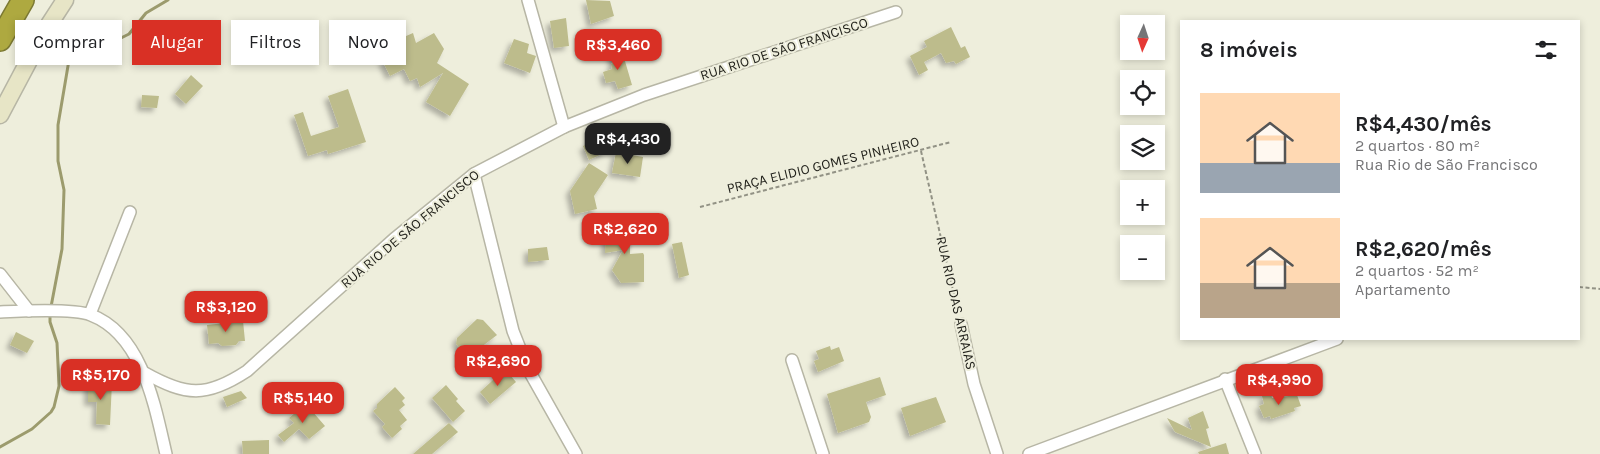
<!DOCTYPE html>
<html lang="pt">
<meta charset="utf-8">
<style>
:root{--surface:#fff;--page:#f2f2f2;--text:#202124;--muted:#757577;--accent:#d93025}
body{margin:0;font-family:Karla,sans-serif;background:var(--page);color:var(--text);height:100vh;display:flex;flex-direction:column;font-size:19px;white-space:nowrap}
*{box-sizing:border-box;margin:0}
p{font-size:16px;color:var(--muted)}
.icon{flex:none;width:28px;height:28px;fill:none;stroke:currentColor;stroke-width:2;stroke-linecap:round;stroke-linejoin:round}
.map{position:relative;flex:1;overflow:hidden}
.panel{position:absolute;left:1180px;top:20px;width:400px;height:320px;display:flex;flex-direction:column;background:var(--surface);border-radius:0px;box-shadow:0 2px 8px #0003}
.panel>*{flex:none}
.guide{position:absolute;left:15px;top:20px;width:475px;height:45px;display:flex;gap:10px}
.needle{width:32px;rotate:183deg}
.controls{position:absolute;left:1120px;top:15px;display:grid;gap:10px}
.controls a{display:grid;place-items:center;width:45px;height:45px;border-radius:0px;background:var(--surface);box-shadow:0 2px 8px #0003;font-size:25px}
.price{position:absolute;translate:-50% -42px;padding:0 11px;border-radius:10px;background:var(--accent);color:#fff;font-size:16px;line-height:32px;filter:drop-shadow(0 1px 2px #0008)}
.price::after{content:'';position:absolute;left:50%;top:30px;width:15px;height:11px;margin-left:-8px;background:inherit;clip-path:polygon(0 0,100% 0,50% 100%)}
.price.selected{background:#222;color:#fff}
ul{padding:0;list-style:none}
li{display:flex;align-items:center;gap:15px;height:125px;padding:0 20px}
li span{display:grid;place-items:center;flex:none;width:140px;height:100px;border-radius:0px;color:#555}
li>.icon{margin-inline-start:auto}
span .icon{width:60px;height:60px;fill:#fffc;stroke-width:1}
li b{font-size:21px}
h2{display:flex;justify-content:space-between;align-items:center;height:60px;padding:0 20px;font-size:21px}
.pill{padding:0 18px;border-radius:0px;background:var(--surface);box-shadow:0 2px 8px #0003;font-size:18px;line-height:45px}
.pill.selected{background:var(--accent);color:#fff}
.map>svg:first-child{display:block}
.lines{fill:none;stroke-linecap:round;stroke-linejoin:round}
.stream{stroke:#9c9b6d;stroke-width:3}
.building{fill:#bdbc8c;filter:url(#shadow)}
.street-casing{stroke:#b7b6a5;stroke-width:14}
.secondary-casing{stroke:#b7b6a5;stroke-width:19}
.highway-casing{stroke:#7c7932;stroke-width:24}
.path{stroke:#929285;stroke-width:2;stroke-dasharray:4 2.5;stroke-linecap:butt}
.street{stroke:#fff;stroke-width:11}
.secondary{stroke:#e7e5c6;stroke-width:16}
.highway{stroke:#aea940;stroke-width:21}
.labels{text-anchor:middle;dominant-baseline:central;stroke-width:4;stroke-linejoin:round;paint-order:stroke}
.street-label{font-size:14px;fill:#1f1f19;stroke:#eeeedc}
</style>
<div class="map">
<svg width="1600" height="454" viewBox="0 0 1600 454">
<defs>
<filter id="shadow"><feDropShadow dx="-4" dy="4" stdDeviation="2.5" flood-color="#0004"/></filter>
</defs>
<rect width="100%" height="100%" fill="#eeeedc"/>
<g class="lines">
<polyline class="stream" points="0,447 32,429 51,412 54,407 59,386 57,343 50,322 50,312 62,249 64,190 58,161 58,125 69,60 78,49 87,45 106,44 119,39 129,34 146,13 168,0"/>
</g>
<g class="building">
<polygon points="586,0 610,1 614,16 591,24"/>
<polygon points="566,18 569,46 554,48 550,21"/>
<polygon points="951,27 961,48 965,46 970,57 956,64 954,61 946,63 941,53 924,62 928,70 919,75 910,56 927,47 924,41"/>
<polygon points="413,33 416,43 434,33 444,49 437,63 469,84 450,116 426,102 443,73 420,87 417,78 410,81 404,69 390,76 382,60 401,51 397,40"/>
<polygon points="514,39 529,44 527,53 536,56 530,73 504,63"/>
<polygon points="622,51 632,85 618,89 615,81 606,83 603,72 612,69 611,64 613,63 610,52"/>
<polygon points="191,75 203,86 186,104 175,94"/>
<polygon points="348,89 366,142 328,154 327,150 308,156 294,115 303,112 311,136 339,127 328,96"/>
<polygon points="142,95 159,96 157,108 141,107"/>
<polygon points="600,139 606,152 589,160 583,146"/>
<polygon points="616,152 643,157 640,177 612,173"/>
<polygon points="589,163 608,175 594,196 597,209 575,214 570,191"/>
<polygon points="611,226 630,226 630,254 643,253 644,255 644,282 621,283 612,270 623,250 605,253 606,227 611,228"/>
<polygon points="682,242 689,275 679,278 672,244"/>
<polygon points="547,247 549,260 528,262 528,249"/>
<polygon points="477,319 483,320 497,335 468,357 456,344 457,338"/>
<polygon points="243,321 245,341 239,341 236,345 222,346 218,343 209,344 207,325"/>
<polygon points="16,332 34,341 27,353 10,345"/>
<polygon points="830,346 831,350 839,347 844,361 818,372 814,361 819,359 816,351"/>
<polygon points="505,369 516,382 490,404 480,392"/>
<polygon points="880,377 886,395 866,402 871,417 869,422 838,433 827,394"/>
<polygon points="88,382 112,382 110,425 96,424 97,402 88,402"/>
<polygon points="446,385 458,399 456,401 465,411 453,422 432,398"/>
<polygon points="395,387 405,398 402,401 405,405 399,410 407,420 400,426 402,429 392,438 382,427 385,424 373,411 377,408 377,404"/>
<polygon points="241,391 247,398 227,407 223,397"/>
<polygon points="1271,393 1272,398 1297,395 1301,406 1294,408 1295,411 1271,419 1270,416 1264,418 1259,406 1264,404 1262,396"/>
<polygon points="936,397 946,422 910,436 901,408"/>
<polygon points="306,404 325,426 309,439 299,429 284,442 278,435 294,423 289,418"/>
<polygon points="1203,411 1209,428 1206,429 1211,447 1175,432 1167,418 1192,430 1188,418"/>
<polygon points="449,423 458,432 432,454 413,454"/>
<polygon points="269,440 269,454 243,454 242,441"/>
<polygon points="1226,443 1229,454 1199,454 1198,452"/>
</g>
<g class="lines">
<g class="street-casing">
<g id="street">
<polyline points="528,0 564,127"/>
<polyline points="474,174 513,331 528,369 576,454"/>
<polyline points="0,274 29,311"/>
<path d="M0,312c21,-1 73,-4 91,3 52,20 64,92 75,139"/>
<polyline points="90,314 130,212"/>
<polyline points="961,324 974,384 997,454"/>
<polyline points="792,360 823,454"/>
<path d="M145,373c41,23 61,25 102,-2l147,-132 80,-65 90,-47 80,-32 252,-83"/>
<polyline points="1225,379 1255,454"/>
<polyline points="1029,454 1337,339"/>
</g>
</g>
<g class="secondary-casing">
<polyline id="secondary" points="0,115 43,34 65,0"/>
</g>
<g class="highway-casing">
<polyline id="highway" points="0,40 23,0"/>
</g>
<g class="path">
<polyline points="921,151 958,312"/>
<polyline points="700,207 951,142"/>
<polyline points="1579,287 1600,289"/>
</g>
<use href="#street" class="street"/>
<use href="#secondary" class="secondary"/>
<use href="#highway" class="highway"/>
</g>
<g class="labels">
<g class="street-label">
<text transform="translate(784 49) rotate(-18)">RUA RIO DE SÃO FRANCISCO</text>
<text transform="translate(823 165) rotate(-14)">PRAÇA ELIDIO GOMES PINHEIRO</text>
<text transform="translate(410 229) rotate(-40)">RUA RIO DE SÃO FRANCISCO</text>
<text transform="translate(956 303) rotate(77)">RUA RIO DAS ARRAIAS</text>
</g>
</g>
</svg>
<div class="controls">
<a><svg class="needle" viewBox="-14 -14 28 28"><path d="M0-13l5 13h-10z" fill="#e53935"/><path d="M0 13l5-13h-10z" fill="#757577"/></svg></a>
<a><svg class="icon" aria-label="locate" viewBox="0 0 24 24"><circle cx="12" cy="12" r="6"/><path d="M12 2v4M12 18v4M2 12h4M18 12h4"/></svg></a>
<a><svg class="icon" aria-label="layers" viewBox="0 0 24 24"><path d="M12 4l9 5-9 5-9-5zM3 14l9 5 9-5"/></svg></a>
<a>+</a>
<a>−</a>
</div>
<b class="price" style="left:618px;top:71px">R$3,460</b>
<b class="price selected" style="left:628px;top:165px">R$4,430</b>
<b class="price" style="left:625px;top:255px">R$2,620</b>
<b class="price" style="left:226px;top:333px">R$3,120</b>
<b class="price" style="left:498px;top:387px">R$2,690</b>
<b class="price" style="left:101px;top:401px">R$5,170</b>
<b class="price" style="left:1279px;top:406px">R$4,990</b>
<b class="price" style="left:303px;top:424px">R$5,140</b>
<div class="guide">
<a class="pill">Comprar</a>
<a class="pill selected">Alugar</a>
<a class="pill">Filtros</a>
<a class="pill">Novo</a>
</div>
<section class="panel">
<h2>8 imóveis<svg class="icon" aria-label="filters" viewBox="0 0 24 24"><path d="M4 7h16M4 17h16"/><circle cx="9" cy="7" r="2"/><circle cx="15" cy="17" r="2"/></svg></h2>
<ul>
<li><span style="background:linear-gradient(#ffd9b3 70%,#9aa5b1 0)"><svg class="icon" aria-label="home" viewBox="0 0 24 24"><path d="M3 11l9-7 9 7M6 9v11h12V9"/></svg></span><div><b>R$4,430/mês</b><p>2 quartos · 80 m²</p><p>Rua Rio de São Francisco</p></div></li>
<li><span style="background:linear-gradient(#ffd9b3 65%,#b9a48a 0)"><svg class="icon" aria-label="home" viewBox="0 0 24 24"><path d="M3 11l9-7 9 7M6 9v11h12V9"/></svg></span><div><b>R$2,620/mês</b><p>2 quartos · 52 m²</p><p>Apartamento</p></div></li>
</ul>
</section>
</div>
